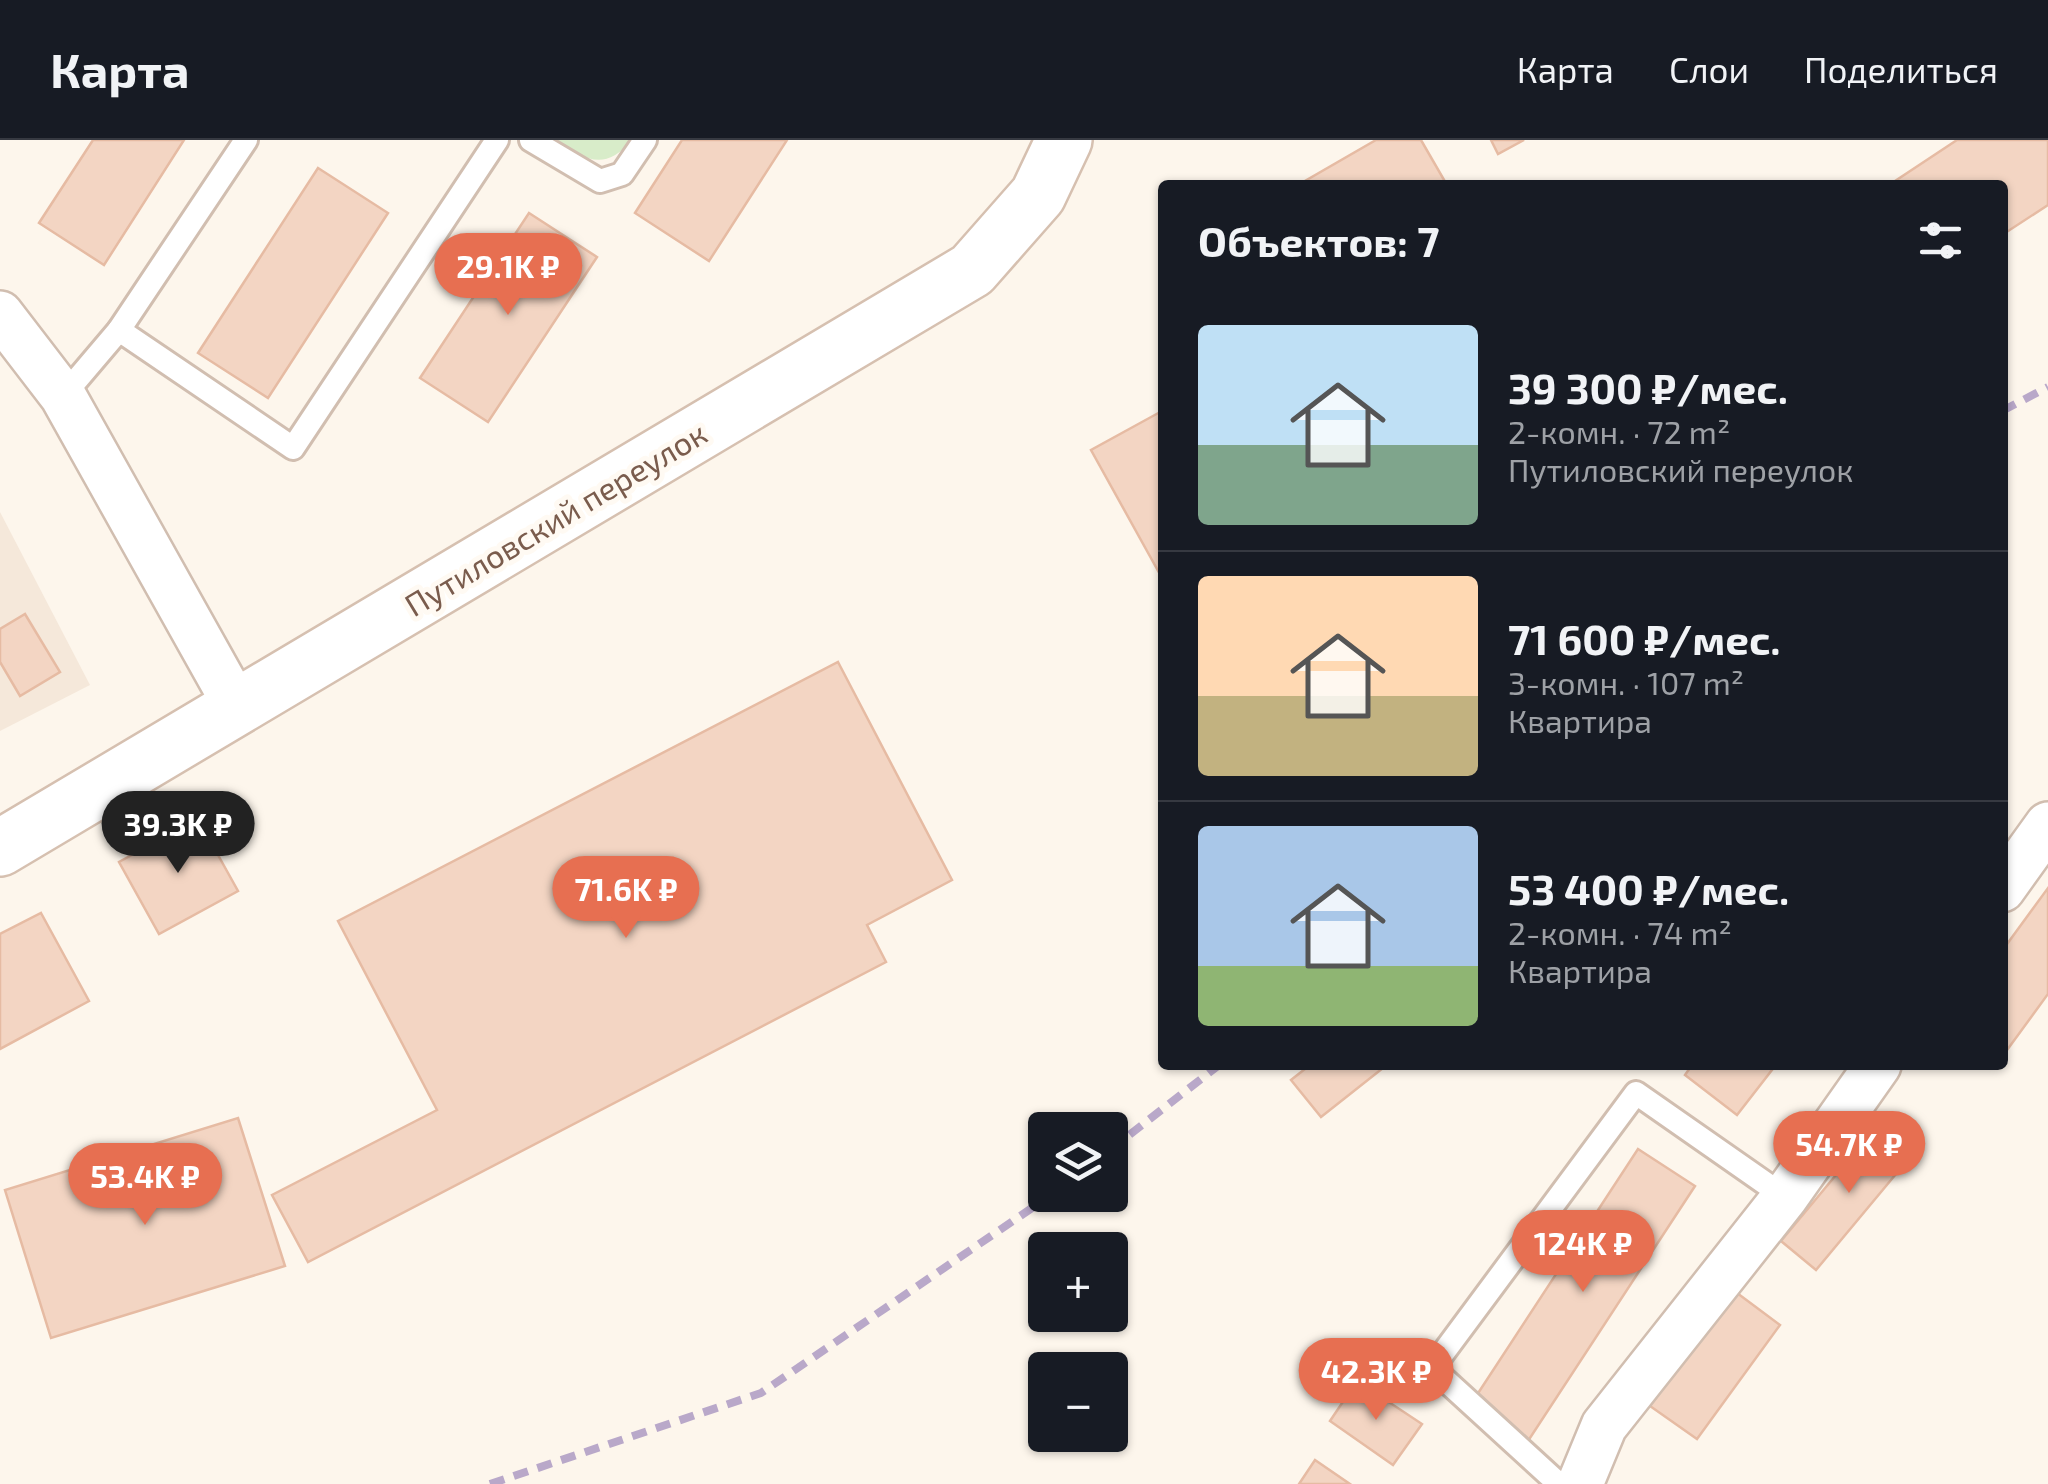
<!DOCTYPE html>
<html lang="ru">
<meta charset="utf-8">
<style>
:root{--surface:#171b24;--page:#242831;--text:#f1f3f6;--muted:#9ea1a6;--line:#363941;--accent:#e76f51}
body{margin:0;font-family:"Exo 2",sans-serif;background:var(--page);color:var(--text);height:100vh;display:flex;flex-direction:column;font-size:38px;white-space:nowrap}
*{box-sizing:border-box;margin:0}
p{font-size:32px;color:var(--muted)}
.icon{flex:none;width:55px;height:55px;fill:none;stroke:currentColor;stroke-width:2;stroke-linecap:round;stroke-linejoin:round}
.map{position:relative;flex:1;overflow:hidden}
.drawer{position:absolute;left:1158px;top:40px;width:850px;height:890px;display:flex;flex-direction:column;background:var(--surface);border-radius:10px;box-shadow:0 2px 8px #0004}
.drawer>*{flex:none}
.buttons{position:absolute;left:1028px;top:972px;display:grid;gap:20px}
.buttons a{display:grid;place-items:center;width:100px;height:100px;border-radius:10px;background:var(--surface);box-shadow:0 2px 8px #0004;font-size:50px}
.price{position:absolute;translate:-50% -85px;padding:0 22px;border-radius:35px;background:var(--accent);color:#fff;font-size:32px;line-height:65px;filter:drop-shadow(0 2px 5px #0008)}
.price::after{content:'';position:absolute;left:50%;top:60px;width:30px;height:22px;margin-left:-15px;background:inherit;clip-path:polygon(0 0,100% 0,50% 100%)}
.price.selected{background:#222;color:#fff}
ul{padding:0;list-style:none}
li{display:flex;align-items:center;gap:30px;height:250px;padding:0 40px}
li+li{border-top:2px solid var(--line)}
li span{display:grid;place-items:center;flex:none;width:280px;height:200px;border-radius:10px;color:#555}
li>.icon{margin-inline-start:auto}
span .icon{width:120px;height:120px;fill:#fffc;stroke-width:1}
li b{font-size:42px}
h2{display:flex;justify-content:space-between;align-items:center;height:120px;padding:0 40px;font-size:42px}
header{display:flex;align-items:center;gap:60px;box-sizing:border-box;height:140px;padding:0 50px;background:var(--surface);border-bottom:2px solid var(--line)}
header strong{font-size:48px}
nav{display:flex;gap:55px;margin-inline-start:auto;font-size:35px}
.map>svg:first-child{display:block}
.residential{fill:#f5e8da}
.green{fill:#d8ecc9}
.building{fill:#f3d5c3;stroke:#e6bba3;stroke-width:2.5}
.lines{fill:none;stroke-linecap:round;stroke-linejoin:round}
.service-casing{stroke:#d1beb0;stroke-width:28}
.minor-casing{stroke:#d1beb0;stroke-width:50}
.secondary-casing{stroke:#d6c0b0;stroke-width:60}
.service{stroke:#fff;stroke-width:22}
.minor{stroke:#fff;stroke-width:45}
.secondary{stroke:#fff;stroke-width:55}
.rail{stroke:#b9a8c9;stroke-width:8;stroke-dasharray:15 10;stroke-linecap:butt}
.labels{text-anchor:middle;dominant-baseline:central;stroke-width:10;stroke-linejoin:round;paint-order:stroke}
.street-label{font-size:32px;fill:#7a5c4d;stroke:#fffaf3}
</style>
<header>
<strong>Карта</strong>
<nav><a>Карта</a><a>Слои</a><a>Поделиться</a></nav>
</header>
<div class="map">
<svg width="2048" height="1344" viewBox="0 0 2048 1344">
<rect width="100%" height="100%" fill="#fdf6ec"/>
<polygon class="residential" points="0,372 90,545 0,591"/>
<path class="green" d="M555,0h77c-28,33 -47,19 -77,0z"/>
<g class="building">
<polygon points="93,0 184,0 104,125 39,83"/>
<polygon points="682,0 787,0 709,121 635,73"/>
<polygon points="1376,0 1421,0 1447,45 1298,45"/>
<polygon points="1491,0 1524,0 1498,14"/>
<polygon points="1957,0 2048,0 2048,65 2002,95 2002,45 1889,45"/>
<polygon points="318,28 388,73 268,258 198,213"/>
<polygon points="529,73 597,117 488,282 420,238"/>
<polygon points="1162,271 1162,438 1091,310"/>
<polygon points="25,474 60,532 20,556 0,522 0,489"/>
<polygon points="838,522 952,740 867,785 886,822 308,1122 272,1055 437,970 338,781"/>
<polygon points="198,679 238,751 159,794 119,722"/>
<polygon points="2048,748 2048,854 2002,917 2002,811"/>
<polygon points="41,773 89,861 0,909 0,794"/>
<polygon points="1310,925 1381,925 1383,928 1321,977 1291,940"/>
<polygon points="1692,925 1774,925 1775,926 1737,975 1685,935"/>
<polygon points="238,978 285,1126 51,1198 5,1050"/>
<polygon points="1881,981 1916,1010 1816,1130 1781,1101"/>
<polygon points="1638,1009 1695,1046 1528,1301 1471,1264"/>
<polygon points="1733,1150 1780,1185 1697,1299 1650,1266"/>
<polygon points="1357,1241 1422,1284 1393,1325 1330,1281"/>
<polygon points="1315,1320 1350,1344 1299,1344"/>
</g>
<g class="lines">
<g class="service-casing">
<g id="service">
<polyline points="531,0 600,41 622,34 645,0"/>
<polyline points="119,190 246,0"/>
<polyline points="63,256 119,190 293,308 497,0"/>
<polyline points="1559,1344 1432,1228 1636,953 1785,1057"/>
</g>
</g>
<g class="minor-casing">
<g id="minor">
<polyline points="0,174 63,256 237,567"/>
<polyline points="2002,749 2048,685"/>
<polyline points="1580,1344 1604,1286 1785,1057 1878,925"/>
</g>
</g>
<g class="secondary-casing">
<polyline id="secondary" points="0,708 972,130 1038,55 1064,0"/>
</g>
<use href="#service" class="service"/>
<use href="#minor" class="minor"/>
<use href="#secondary" class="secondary"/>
<g class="rail">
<polyline points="2002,271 2048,247"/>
<polyline points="1110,1010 1219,925"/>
<polyline points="490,1344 761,1253 1051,1055"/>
</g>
</g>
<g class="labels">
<g class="street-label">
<text transform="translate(555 378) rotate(-31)">Путиловский переулок</text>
</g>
</g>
</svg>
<div class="buttons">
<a><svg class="icon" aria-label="layers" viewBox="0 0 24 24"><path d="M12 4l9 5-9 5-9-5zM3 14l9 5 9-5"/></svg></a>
<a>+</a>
<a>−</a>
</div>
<b class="price" style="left:508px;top:178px">29.1K ₽</b>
<b class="price selected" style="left:178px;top:736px">39.3K ₽</b>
<b class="price" style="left:626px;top:801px">71.6K ₽</b>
<b class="price" style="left:1849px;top:1056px">54.7K ₽</b>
<b class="price" style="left:145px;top:1088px">53.4K ₽</b>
<b class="price" style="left:1583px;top:1155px">124K ₽</b>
<b class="price" style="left:1376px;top:1283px">42.3K ₽</b>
<section class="drawer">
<h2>Объектов: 7<svg class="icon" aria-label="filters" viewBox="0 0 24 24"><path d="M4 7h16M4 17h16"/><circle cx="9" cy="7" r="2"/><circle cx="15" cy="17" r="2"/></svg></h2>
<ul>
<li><span style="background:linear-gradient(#bfe0f5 60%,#7fa58c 0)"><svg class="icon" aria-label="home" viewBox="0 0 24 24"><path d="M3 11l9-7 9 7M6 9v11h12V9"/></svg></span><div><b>39 300 ₽/мес.</b><p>2-комн. · 72 m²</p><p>Путиловский переулок</p></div></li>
<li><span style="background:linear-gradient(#ffd9b3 60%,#c2b280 0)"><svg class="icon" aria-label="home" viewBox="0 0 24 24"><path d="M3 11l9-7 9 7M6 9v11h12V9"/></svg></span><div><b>71 600 ₽/мес.</b><p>3-комн. · 107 m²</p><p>Квартира</p></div></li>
<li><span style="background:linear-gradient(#a9c7e8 70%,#8fb573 0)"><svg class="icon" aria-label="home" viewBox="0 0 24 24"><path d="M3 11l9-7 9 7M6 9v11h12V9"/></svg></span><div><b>53 400 ₽/мес.</b><p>2-комн. · 74 m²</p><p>Квартира</p></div></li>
</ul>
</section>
</div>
